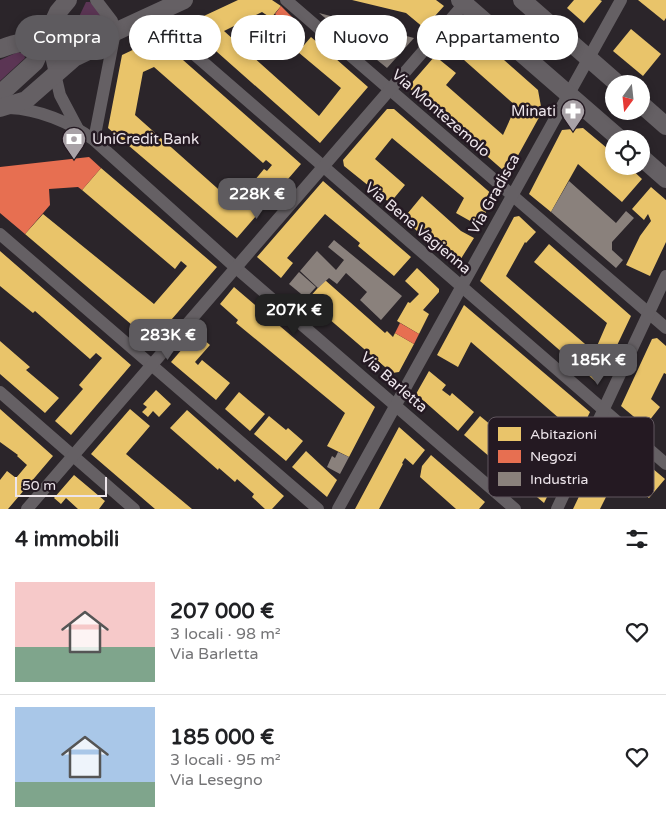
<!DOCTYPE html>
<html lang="it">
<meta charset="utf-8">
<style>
:root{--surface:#fff;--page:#f6f6f6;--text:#202124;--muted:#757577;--line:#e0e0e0;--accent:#5e5b5f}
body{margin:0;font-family:"Varela Round",sans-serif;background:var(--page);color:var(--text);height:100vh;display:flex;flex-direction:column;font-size:19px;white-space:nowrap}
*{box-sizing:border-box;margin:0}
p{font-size:16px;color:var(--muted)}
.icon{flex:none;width:28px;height:28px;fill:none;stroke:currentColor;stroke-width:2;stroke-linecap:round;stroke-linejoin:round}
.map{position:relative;height:509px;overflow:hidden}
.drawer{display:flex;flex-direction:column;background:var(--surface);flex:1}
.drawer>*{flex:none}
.hud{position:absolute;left:15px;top:15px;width:636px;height:45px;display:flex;gap:10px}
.needle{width:32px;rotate:195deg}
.tools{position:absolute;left:605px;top:75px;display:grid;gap:10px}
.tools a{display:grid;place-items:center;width:45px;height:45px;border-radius:50%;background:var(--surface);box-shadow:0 2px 8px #0003;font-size:25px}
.scale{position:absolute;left:15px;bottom:12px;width:92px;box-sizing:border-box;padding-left:5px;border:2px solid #ede5eb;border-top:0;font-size:14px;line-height:18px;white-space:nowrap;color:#ede5eb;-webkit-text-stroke:4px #241922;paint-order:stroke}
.price{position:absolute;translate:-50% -42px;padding:0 11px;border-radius:10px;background:var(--accent);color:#fff;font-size:16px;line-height:32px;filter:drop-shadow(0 1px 2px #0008)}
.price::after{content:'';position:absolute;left:50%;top:30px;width:15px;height:11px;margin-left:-8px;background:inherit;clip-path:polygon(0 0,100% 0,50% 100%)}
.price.current{background:#222;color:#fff}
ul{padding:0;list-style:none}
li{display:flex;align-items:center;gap:15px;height:125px;padding:0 15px}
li+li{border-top:1px solid var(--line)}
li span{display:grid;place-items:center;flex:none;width:140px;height:100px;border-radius:0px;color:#555}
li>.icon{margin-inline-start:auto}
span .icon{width:60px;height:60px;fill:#fffc;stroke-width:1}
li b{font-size:21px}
h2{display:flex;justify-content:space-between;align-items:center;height:60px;padding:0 15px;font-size:21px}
.tag{padding:0 18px;border-radius:22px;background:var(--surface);box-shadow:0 2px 8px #0003;font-size:18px;line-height:45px}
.tag.current{background:var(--accent);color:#fff}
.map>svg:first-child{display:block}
.green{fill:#5b3554}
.homes{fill:#e9c46a;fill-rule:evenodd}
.shops{fill:#e76f51}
.industry{fill:#8a817c}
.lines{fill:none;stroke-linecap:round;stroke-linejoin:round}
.street{stroke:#656064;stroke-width:12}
.secondary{stroke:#656064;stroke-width:18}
.labels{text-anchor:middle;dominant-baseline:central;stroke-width:5;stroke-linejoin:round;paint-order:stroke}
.poi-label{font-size:15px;fill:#ede5eb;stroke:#241922;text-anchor:end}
.street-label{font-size:15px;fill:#ede5eb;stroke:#241922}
.key{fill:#241922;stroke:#60565e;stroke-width:1}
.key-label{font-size:14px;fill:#ede5eb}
</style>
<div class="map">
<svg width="666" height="509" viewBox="0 0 666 509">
<rect width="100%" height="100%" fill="#2b252a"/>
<g class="green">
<polygon points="86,2 90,2 104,18 103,23 79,28 76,23"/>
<polygon points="18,52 24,54 25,58 0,81 0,60"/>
</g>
<g class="homes">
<polygon points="238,0 272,0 281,6 271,18 262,12 224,31 319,116 341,88 298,52 311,37 368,87 320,143 190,28 191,22"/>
<polygon points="352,0 436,0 444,6 424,28 406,13"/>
<polygon points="574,0 600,0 602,1 584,23 567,8"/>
<polygon points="638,0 666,0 666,18 664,21"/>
<polygon points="463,24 538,90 542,112 510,170 504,171 408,87 435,56 456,73 446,85 503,135 516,106 446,44"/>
<polygon points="631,29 661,54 643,76 613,51"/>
<path d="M158,38l143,126 -64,74 -129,-110 14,-73zM154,67l109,96 3,-3 6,5 -5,6 -3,-2 -29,35 -100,-89 8,-43z"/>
<polygon points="387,109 394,109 494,196 479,226 456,213 464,198 392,138 375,159 405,185 390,203 344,166 343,160"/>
<polygon points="583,128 614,154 614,166 628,166 642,179 622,202 578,164 551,212 529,194 562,130"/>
<polygon points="101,168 217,267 152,342 25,234 43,214 154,304 187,266 181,261 175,269 82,190"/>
<polygon points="323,181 411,257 394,276 358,246 360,243 325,214 287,258 293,263 281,278 257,257"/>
<polygon points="651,187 666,200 666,242 650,276 626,265 640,236 651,221 648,214 644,220 632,209"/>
<polygon points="422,196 461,231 474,238 457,265 403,219"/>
<polygon points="519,216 536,232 526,243 525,242 506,276 599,356 602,350 597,346 607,323 534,262 549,244 631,316 601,379 595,381 480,281 514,217"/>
<polygon points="0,251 131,365 71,435 55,421 83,389 79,385 102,358 96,353 90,359 35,311 33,313 0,286"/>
<polygon points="417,268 439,289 439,292 423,310 429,314 419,334 397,321 408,302 410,303 419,294 405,281"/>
<polygon points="325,280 385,333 387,331 393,337 395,333 414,344 399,372 392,373 307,300"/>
<polygon points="234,287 375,407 349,457 327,446 345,413 236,323 238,320 220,304"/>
<polygon points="464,305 590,412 573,447 552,437 560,419 471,342 458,367 437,355"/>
<polygon points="196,333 210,345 195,362 198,365 202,360 230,383 216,400 171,362"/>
<polygon points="657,338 666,346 666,374 664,373 651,399 660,407 645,426 621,406 652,339"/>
<polygon points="0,341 30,367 26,370 59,398 45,413 0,374"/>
<polygon points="429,371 446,385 442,390 450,396 452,393 474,412 458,431 416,394"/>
<polygon points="156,390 171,404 159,417 153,411 148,417 142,412 147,407 143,404"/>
<polygon points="239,392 265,414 250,431 225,409"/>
<polygon points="0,409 53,456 8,509 0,509 0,480 7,471 16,478 27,465 17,456 18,455 0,442"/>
<polygon points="130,409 150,426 126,454 192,509 155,509 91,454"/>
<polygon points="187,410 284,496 272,509 265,509 252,497 254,494 237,479 235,482 219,468 218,470 170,428"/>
<polygon points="269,416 286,430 288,428 303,441 286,461 254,434"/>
<polygon points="480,416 556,479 544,503 464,435"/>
<polygon points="399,427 425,450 413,465 405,458 402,463 403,464 379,509 355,509"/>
<polygon points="608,431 665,479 649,498 603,459 605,453 600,450"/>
<polygon points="306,451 337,480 327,497 292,467"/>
<polygon points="431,455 485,502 479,509 456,509 420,477 422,466"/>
<polygon points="74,475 105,501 99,509 78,509 66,498 61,504 54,498"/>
<polygon points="585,484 607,495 600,509 573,509"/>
</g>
<g class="shops">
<polygon points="281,6 297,22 282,40 273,32 283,21 275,14"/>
<polygon points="89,157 101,168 82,190 78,187 49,189 50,205 25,234 0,213 0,167"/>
<polygon points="400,323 419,334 414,344 395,333"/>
</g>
<g class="industry">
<polygon points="319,13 414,38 387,68"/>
<polygon points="569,181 616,223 626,211 634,218 612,242 612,250 623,260 616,268 551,212"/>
<polygon points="334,240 402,296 381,320 360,300 367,292 346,273 337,284 329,278 318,288 300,271 317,251 336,270 344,260 328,247"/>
<polygon points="299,272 316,287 306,298 289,284"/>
<polygon points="338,452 349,457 340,474 327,467 332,456 335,458"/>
</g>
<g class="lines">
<g class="street">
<polyline points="286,0 666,328"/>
<polyline points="150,16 666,464"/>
<polyline points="47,39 60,95 78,129"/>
<path d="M9,108c29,1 61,14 85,32l141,127 280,242"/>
<polyline points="94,140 115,32 112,21 96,0"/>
<polyline points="0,234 318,509"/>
<polyline points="0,392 134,509"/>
<polyline points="27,509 464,4"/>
<polyline points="338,509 621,0"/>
<polyline points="557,509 666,276"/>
</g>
<g class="secondary">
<polyline points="460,0 620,139"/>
<polyline points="522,0 618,84"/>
<path d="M0,49c23,-10 90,-19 115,-17"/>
<polyline points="0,94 35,62 58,12 68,0"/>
<polyline points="641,104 666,126"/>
<polyline points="0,108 26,100 74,58 97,47 115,32 184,0"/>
<polyline points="641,157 666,179"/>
</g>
</g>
<defs>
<g id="pharmacy-pin" transform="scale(1.25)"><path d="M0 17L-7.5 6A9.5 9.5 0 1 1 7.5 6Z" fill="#a9a2a7" stroke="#241922"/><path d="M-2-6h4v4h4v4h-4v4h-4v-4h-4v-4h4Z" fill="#fff"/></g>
<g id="bank-pin" transform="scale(1.25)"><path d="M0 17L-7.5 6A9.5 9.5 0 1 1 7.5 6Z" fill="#a9a2a7" stroke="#241922"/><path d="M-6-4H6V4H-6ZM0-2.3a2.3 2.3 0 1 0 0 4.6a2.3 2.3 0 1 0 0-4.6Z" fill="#fff"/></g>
</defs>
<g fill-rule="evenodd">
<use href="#pharmacy-pin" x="573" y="111"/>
<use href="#bank-pin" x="74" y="139"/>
</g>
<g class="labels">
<g class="poi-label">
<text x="556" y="111">Minati</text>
<text x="92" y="139" text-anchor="start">UniCredit Bank</text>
</g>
<g class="street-label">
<text transform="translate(441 113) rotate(41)">Via Montezemolo</text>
<text transform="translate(494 194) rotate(-61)">Via Gradisca</text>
<text transform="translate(418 228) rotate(40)">Via Bene Vagienna</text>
<text transform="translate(394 382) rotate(41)">Via Barletta</text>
</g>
</g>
<rect x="488" y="417" width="166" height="80" rx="8" class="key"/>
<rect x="498" y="427" width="23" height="14" fill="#e9c46a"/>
<rect x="498" y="450" width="23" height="13" fill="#e76f51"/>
<rect x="498" y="472" width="23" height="14" fill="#8a817c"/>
<g class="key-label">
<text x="530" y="439">Abitazioni</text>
<text x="530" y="461">Negozi</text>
<text x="530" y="484">Industria</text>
</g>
</svg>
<div class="tools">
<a><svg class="needle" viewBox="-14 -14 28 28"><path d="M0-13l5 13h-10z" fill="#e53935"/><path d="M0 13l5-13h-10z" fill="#757577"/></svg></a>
<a><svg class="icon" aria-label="locate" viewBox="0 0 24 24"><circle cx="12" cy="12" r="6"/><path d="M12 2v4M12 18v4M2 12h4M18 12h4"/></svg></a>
</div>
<div class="scale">50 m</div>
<b class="price" style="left:257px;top:220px">228K €</b>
<b class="price current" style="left:294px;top:336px">207K €</b>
<b class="price" style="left:168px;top:361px">283K €</b>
<b class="price" style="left:598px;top:386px">185K €</b>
<div class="hud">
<a class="tag current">Compra</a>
<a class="tag">Affitta</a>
<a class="tag">Filtri</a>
<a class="tag">Nuovo</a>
<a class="tag">Appartamento</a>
</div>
</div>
<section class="drawer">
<h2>4 immobili<svg class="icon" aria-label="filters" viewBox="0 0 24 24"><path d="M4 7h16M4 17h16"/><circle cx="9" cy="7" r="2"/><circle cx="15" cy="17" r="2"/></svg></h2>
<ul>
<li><span style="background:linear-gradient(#f6c9c9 65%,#7fa58c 0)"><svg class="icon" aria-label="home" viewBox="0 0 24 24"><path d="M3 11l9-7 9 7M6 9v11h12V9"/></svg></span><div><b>207 000 €</b><p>3 locali · 98 m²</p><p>Via Barletta</p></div><svg class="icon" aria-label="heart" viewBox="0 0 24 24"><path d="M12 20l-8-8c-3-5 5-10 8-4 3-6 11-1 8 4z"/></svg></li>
<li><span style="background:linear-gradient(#a9c7e8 75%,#7fa58c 0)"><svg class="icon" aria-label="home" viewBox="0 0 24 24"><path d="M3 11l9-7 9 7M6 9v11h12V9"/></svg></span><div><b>185 000 €</b><p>3 locali · 95 m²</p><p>Via Lesegno</p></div><svg class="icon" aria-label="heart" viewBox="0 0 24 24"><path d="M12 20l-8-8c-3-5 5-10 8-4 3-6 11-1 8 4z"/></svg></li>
</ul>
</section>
